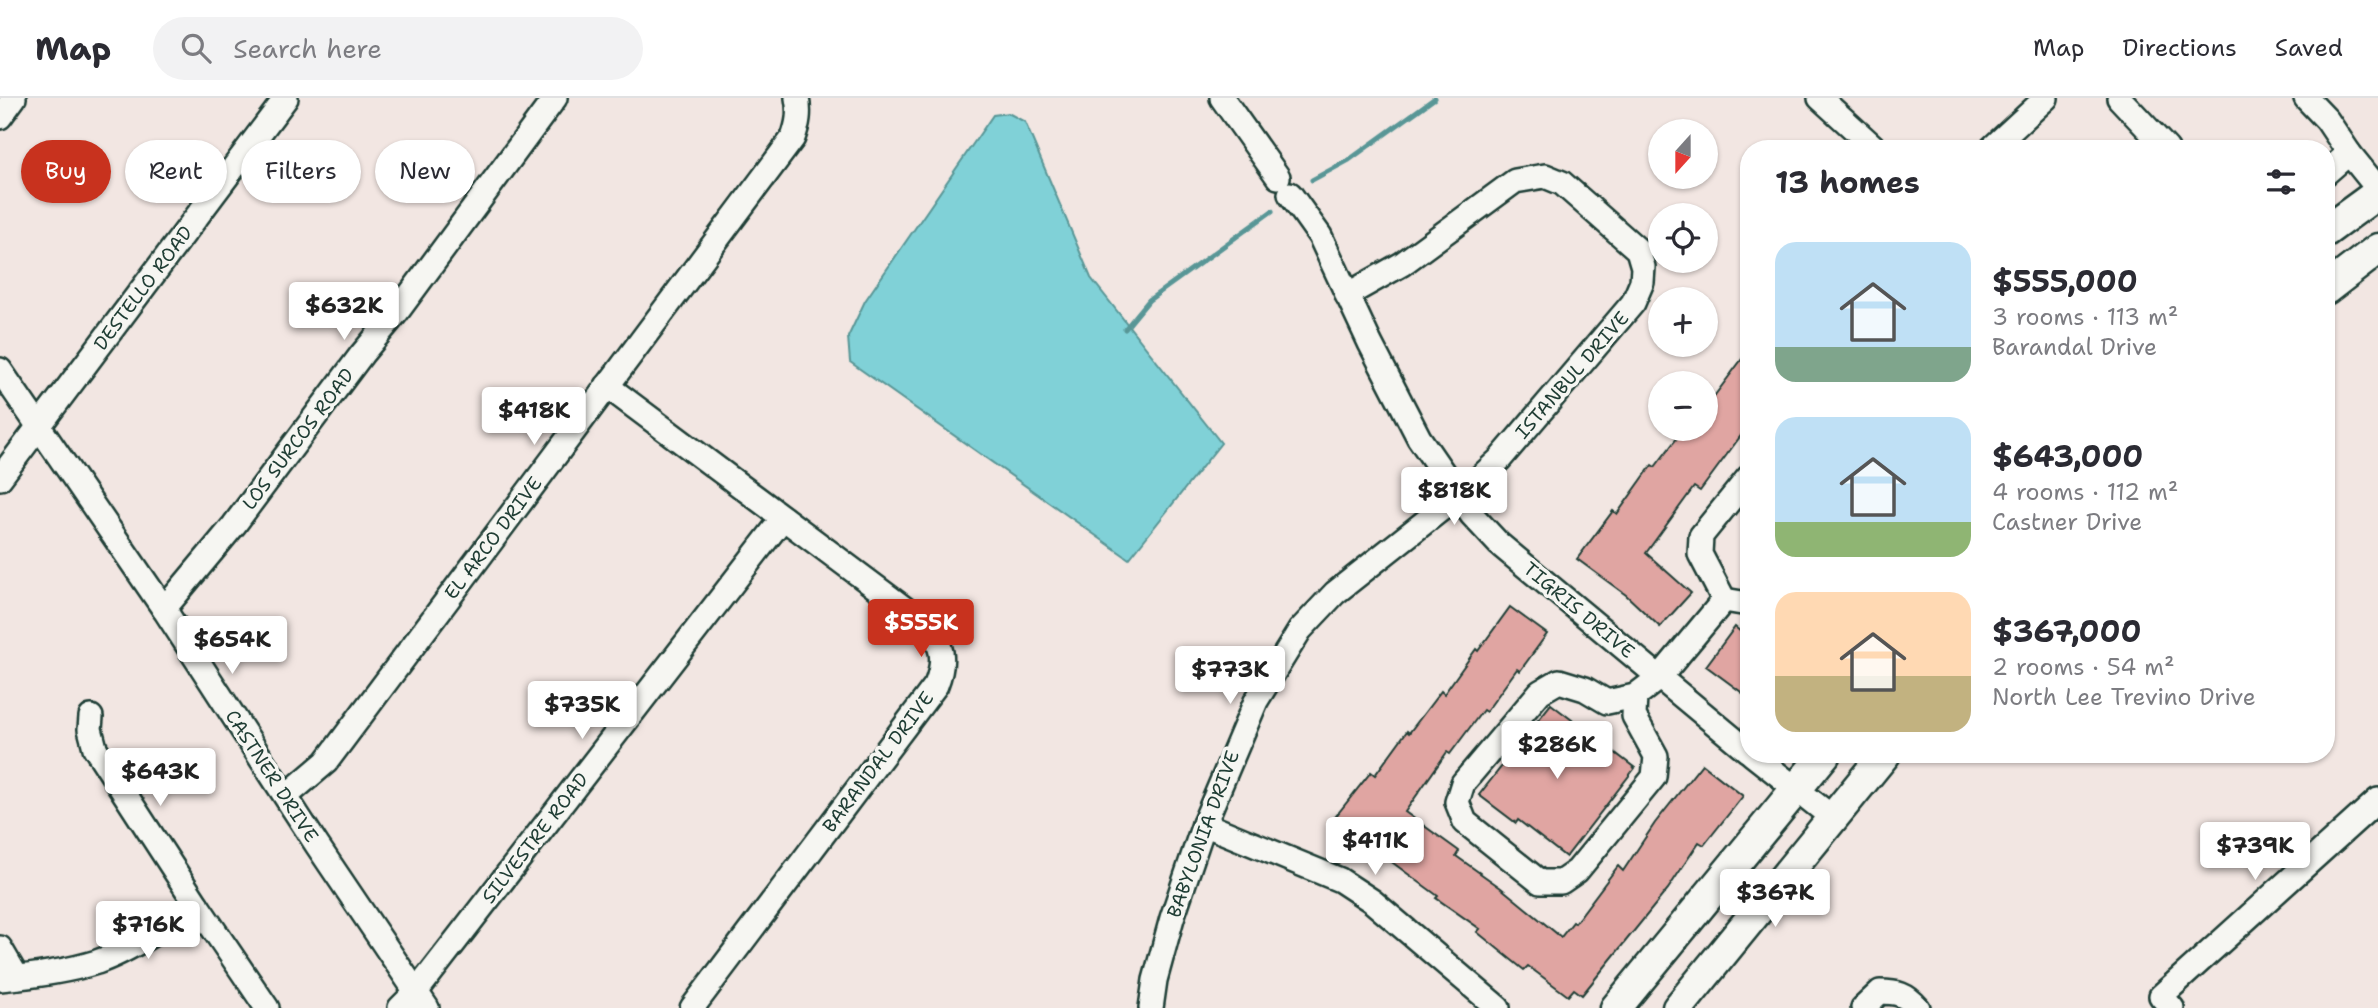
<!DOCTYPE html>
<meta charset="utf-8">
<style>
:root{--surface:#fff;--page:#f2f2f3;--text:#2b2b33;--muted:#7c7c81;--line:#e1e1e2;--accent:#c8321e}
body{margin:0;font-family:"Shantell Sans",sans-serif;background:var(--page);color:var(--text);height:100vh;display:flex;flex-direction:column;font-size:26px;white-space:nowrap}
*{box-sizing:border-box;margin:0}
p{font-size:23px;color:var(--muted)}
.icon{flex:none;width:38px;height:38px;fill:none;stroke:currentColor;stroke-width:2;stroke-linecap:round;stroke-linejoin:round}
.map{position:relative;flex:1;overflow:hidden}
.sheet{position:absolute;left:1740px;top:42px;width:595px;height:623px;display:flex;flex-direction:column;background:var(--surface);border-radius:28px;box-shadow:0 2px 5px #0004}
.sheet>*{flex:none}
.guide{position:absolute;left:21px;top:42px;width:665px;height:63px;display:flex;gap:14px}
.needle{width:46px;rotate:201deg}
.buttons{position:absolute;left:1648px;top:21px;display:grid;gap:14px}
.buttons a{display:grid;place-items:center;width:70px;height:70px;border-radius:50%;background:var(--surface);box-shadow:0 2px 5px #0004;font-size:35px}
.price{position:absolute;translate:-50% -60px;padding:0 16px;border-radius:7px;background:#fff;color:#222;font-size:23px;line-height:46px;filter:drop-shadow(0 2px 4px #0008)}
.price::after{content:'';position:absolute;left:50%;top:42px;width:21px;height:16px;margin-left:-10px;background:inherit;clip-path:polygon(0 0,100% 0,50% 100%)}
.price.selected{background:var(--accent);color:#fff}
ul{padding:0;list-style:none}
li{display:flex;align-items:center;gap:21px;height:175px;padding:0 35px}
li span{display:grid;place-items:center;flex:none;width:196px;height:140px;border-radius:21px;color:#555}
li>.icon{margin-inline-start:auto}
span .icon{width:84px;height:84px;fill:#fffc;stroke-width:1}
li b{font-size:30px}
h2{display:flex;justify-content:space-between;align-items:center;height:84px;padding:0 35px;font-size:30px}
.chip{padding:0 24px;border-radius:32px;background:var(--surface);box-shadow:0 2px 5px #0004;font-size:24px;line-height:63px}
.chip.selected{background:var(--accent);color:#fff}
header{display:flex;align-items:center;gap:42px;box-sizing:border-box;height:98px;padding:0 35px;background:var(--surface);border-bottom:2px solid var(--line)}
header strong{font-size:33px}
nav{display:flex;gap:38px;margin-inline-start:auto;font-size:24px}
.search{width:490px;height:63px;background:var(--page);display:flex;align-items:center;gap:18px;box-sizing:border-box;padding:0 24px;border-radius:38px;color:var(--muted);font-size:26px}
.map>svg:first-child{display:block}
.water{fill:#80d1d7;stroke:#599696;stroke-width:2}
.lines{fill:none;stroke-linecap:round;stroke-linejoin:round}
.stream{stroke:#599696;stroke-width:5}
.building{fill:#e0a5a2;stroke:#1f3d34;stroke-width:2}
.minor-casing{stroke:#1f3d34;stroke-width:28}
.major-casing{stroke:#1f3d34;stroke-width:35}
.minor{stroke:#f6f6f2;stroke-width:23}
.major{stroke:#f6f6f2;stroke-width:30}
.labels{text-anchor:middle;dominant-baseline:central;stroke-width:7;stroke-linejoin:round;paint-order:stroke}
.street-label{font-size:19px;fill:#1f3d34;stroke:#f6f6f2}
</style>
<header>
<strong>Map</strong>
<div class="search"><svg class="icon" aria-label="search" viewBox="0 0 24 24"><circle cx="10" cy="10" r="6"/><path d="M15 15l6 6"/></svg>Search here</div>
<nav><a>Map</a><a>Directions</a><a>Saved</a></nav>
</header>
<div class="map">
<svg width="2378" height="910" viewBox="0 0 2378 910">
<rect width="100%" height="100%" fill="#f2e6e2"/>
<filter id="ink" filterUnits="userSpaceOnUse"><feTurbulence type="fractalNoise" baseFrequency=".0143" numOctaves="2"/><feDisplacementMap in="SourceGraphic" scale="14" xChannelSelector="R" yChannelSelector="G"/><feConvolveMatrix kernelMatrix="1 2 1 2 8 2 1 2 1" color-interpolation-filters="sRGB"/></filter>
<g filter="url(#ink)">
<polygon class="water" points="1008,15 1025,24 1091,180 1221,345 1129,461 850,264 848,239 865,203 993,17"/>
<g class="lines">
<g class="stream">
<polyline points="1312,82 1349,62 1435,0"/>
<polyline points="1125,231 1149,202 1272,113"/>
</g>
</g>
<g class="building">
<polygon points="1748,253 1748,328 1700,393 1694,389 1646,455 1691,495 1660,529 1626,497 1577,461 1613,413 1617,416 1652,367 1655,369 1684,331 1706,331 1706,309"/>
<polygon points="1510,509 1547,536 1520,573 1517,571 1486,614 1483,612 1450,656 1447,654 1405,714 1459,753 1456,758 1501,790 1561,839 1573,824 1575,825 1618,768 1623,773 1655,725 1702,666 1743,698 1704,747 1699,744 1668,791 1582,897 1574,891 1568,898 1528,868 1524,872 1477,834 1480,831 1436,800 1438,798 1374,751 1371,754 1332,723 1371,674 1375,677 1407,633 1409,635 1441,593 1444,596 1476,551 1478,553"/>
<polygon points="1735,529 1748,540 1748,599 1706,568"/>
<polygon points="1551,606 1635,670 1566,759 1518,722 1516,725 1479,697"/>
</g>
<g class="lines">
<g class="minor-casing">
<g id="minor">
<polyline points="1222,0 1278,79"/>
<polyline points="1820,0 1876,51"/>
<polyline points="2119,0 2167,51"/>
<polyline points="2306,0 2327,22 2349,55"/>
<polyline points="0,19 14,0"/>
<polyline points="1991,51 2046,0"/>
<polyline points="2326,75 2349,55 2378,91"/>
<polyline points="1290,96 1320,138 1370,245 1419,340 1472,417 1499,446 1748,653"/>
<polyline points="0,272 164,511 317,747 427,910"/>
<path d="M607,288l318,238c18,19 21,36 11,61l-244,323"/>
<polyline points="0,380 286,0"/>
<polyline points="1724,502 1700,456 1701,438 1748,380"/>
<polyline points="1724,502 1748,506"/>
<polyline points="164,511 234,427 362,256 397,214 555,0"/>
<polyline points="1635,598 1634,618 1656,658 1654,679 1577,773 1561,784 1540,784 1465,724 1457,704 1463,685 1540,594 1559,583 1585,591 1607,604 1635,598 1660,579 1724,502"/>
<polyline points="91,619 90,631 95,650 197,807"/>
<polyline points="1752,656 1833,720"/>
<path d="M286,698l40,-34 467,-624c5,-14 7,-25 4,-40"/>
<polyline points="1204,726 1340,782 1372,803 1498,910"/>
<polyline points="0,850 17,879"/>
<path d="M0,881c33,-3 65,-7 97,-17 32,-11 72,-38 100,-57l70,103"/>
<polyline points="400,910 416,894 783,420"/>
<polyline points="1151,910 1155,882 1172,820 1204,726 1256,603 1300,532 1335,495 1473,386 1500,361 1633,205 1642,184 1643,169 1638,152 1562,85 1545,78 1515,83 1402,166 1347,197"/>
<path d="M1863,910l17,-16c17,0 26,2 38,16"/>
<polyline points="2172,910 2161,898 2378,702"/>
</g>
</g>
<g class="major-casing">
<g id="major">
<polyline points="2326,133 2378,95"/>
<polyline points="2326,191 2378,151"/>
<polyline points="1616,910 1825,656"/>
<polyline points="1678,910 1885,656"/>
</g>
</g>
<use href="#minor" class="minor"/>
<use href="#major" class="major"/>
</g>
</g>
<g class="labels">
<g class="street-label">
<text transform="translate(143 190) rotate(-53)">DESTELLO ROAD</text>
<text transform="translate(1572 277) rotate(-49)">ISTANBUL DRIVE</text>
<text transform="translate(298 341) rotate(-53)">LOS SURCOS ROAD</text>
<text transform="translate(493 440) rotate(-53)">EL ARCO DRIVE</text>
<text transform="translate(1579 512) rotate(40)">TIGRIS DRIVE</text>
<text transform="translate(878 664) rotate(-53)">BARANDAL DRIVE</text>
<text transform="translate(272 678) rotate(57)">CASTNER DRIVE</text>
<text transform="translate(1203 736) rotate(-70)">BABYLONIA DRIVE</text>
<text transform="translate(535 740) rotate(-52)">SILVESTRE ROAD</text>
</g>
</g>
</svg>
<div class="buttons">
<a><svg class="needle" viewBox="-14 -14 28 28"><path d="M0-13l5 13h-10z" fill="#e53935"/><path d="M0 13l5-13h-10z" fill="#7c7c81"/></svg></a>
<a><svg class="icon" aria-label="locate" viewBox="0 0 24 24"><circle cx="12" cy="12" r="6"/><path d="M12 2v4M12 18v4M2 12h4M18 12h4"/></svg></a>
<a>+</a>
<a>−</a>
</div>
<b class="price" style="left:344px;top:244px">$632K</b>
<b class="price" style="left:534px;top:349px">$418K</b>
<b class="price" style="left:1454px;top:429px">$818K</b>
<b class="price selected" style="left:921px;top:561px">$555K</b>
<b class="price" style="left:232px;top:578px">$654K</b>
<b class="price" style="left:1230px;top:608px">$773K</b>
<b class="price" style="left:582px;top:643px">$735K</b>
<b class="price" style="left:1557px;top:683px">$286K</b>
<b class="price" style="left:160px;top:710px">$643K</b>
<b class="price" style="left:1375px;top:779px">$411K</b>
<b class="price" style="left:2255px;top:784px">$739K</b>
<b class="price" style="left:1775px;top:831px">$367K</b>
<b class="price" style="left:148px;top:863px">$716K</b>
<div class="guide">
<a class="chip selected">Buy</a>
<a class="chip">Rent</a>
<a class="chip">Filters</a>
<a class="chip">New</a>
</div>
<section class="sheet">
<h2>13 homes<svg class="icon" aria-label="filters" viewBox="0 0 24 24"><path d="M4 7h16M4 17h16"/><circle cx="9" cy="7" r="2"/><circle cx="15" cy="17" r="2"/></svg></h2>
<ul>
<li><span style="background:linear-gradient(#bfe0f5 75%,#7fa58c 0)"><svg class="icon" aria-label="home" viewBox="0 0 24 24"><path d="M3 11l9-7 9 7M6 9v11h12V9"/></svg></span><div><b>$555,000</b><p>3 rooms · 113 m²</p><p>Barandal Drive</p></div></li>
<li><span style="background:linear-gradient(#bfe0f5 75%,#8fb573 0)"><svg class="icon" aria-label="home" viewBox="0 0 24 24"><path d="M3 11l9-7 9 7M6 9v11h12V9"/></svg></span><div><b>$643,000</b><p>4 rooms · 112 m²</p><p>Castner Drive</p></div></li>
<li><span style="background:linear-gradient(#ffd9b3 60%,#c2b280 0)"><svg class="icon" aria-label="home" viewBox="0 0 24 24"><path d="M3 11l9-7 9 7M6 9v11h12V9"/></svg></span><div><b>$367,000</b><p>2 rooms · 54 m²</p><p>North Lee Trevino Drive</p></div></li>
</ul>
</section>
</div>
